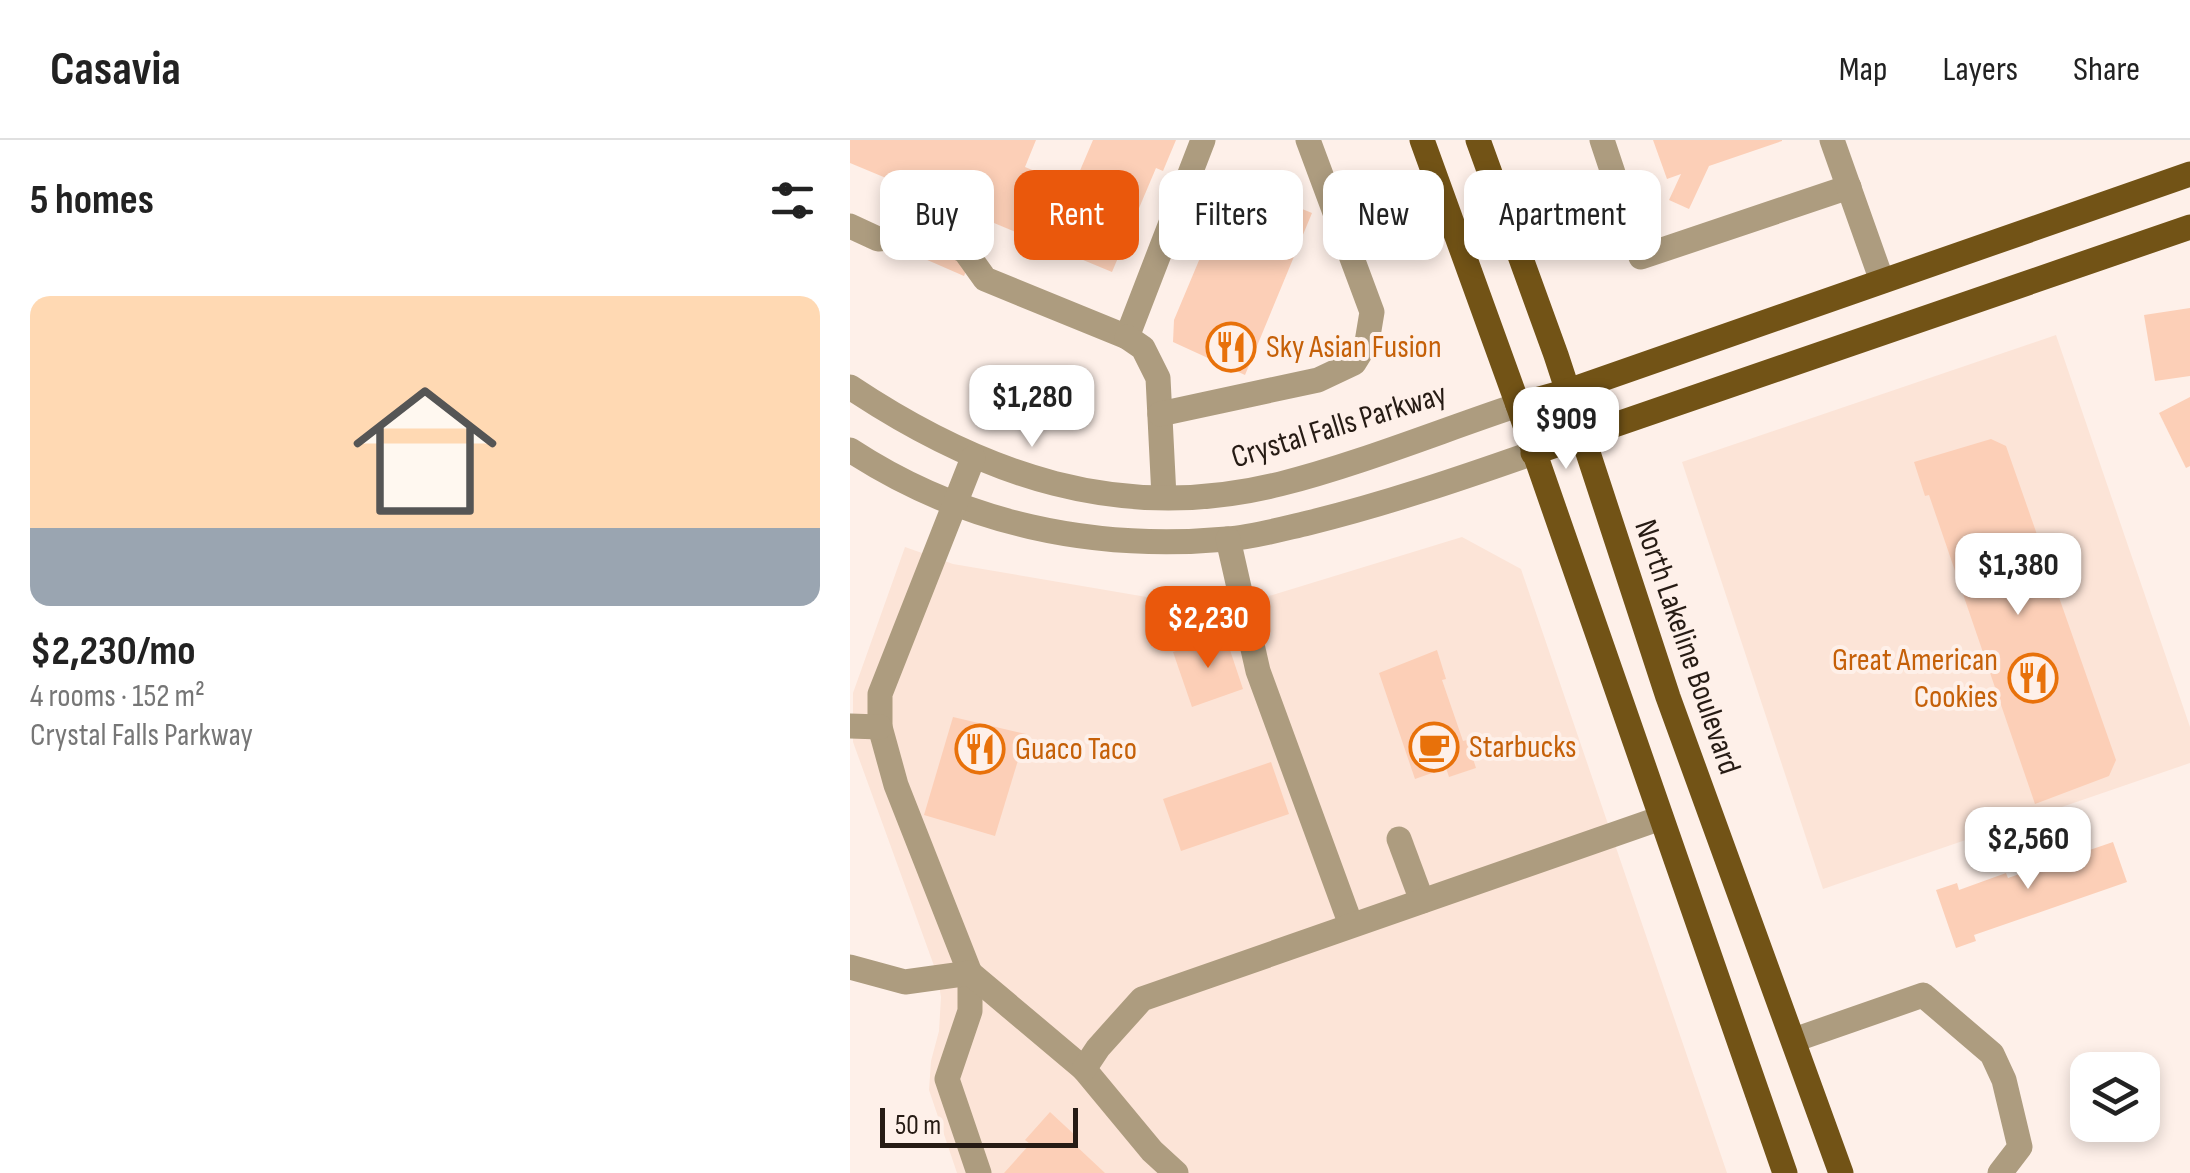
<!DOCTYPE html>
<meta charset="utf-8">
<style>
:root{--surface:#fff;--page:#f6f6f6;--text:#222;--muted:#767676;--line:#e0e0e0;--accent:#ea580c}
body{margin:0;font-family:"Sofia Sans Condensed",sans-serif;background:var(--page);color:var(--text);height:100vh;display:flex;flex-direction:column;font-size:38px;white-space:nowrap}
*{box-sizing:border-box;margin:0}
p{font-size:32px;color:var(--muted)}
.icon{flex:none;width:55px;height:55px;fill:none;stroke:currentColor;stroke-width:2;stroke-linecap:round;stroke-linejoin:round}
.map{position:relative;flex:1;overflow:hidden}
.side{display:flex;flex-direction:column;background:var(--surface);width:850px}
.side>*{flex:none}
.hud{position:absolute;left:30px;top:30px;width:950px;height:90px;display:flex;gap:20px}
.fabs{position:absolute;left:1220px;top:912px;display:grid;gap:20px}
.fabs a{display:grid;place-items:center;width:90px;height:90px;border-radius:20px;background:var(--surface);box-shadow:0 5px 15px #0003;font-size:50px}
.scale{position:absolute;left:30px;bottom:25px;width:198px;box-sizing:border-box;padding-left:10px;border:5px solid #261b14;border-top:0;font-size:28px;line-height:35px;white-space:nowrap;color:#261b14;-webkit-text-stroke:8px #fef0e9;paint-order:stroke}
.price{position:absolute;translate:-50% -85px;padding:0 22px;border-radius:20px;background:#fff;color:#222;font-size:32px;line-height:65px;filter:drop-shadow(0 2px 5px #0008)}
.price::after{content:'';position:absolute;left:50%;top:60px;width:30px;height:22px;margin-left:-15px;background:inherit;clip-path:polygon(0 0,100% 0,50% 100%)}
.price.selected{background:var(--accent);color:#fff}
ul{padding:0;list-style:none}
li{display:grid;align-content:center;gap:20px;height:530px;padding:0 30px}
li+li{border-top:2px solid var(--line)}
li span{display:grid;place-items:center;height:310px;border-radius:20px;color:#555}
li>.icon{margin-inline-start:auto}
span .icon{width:180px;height:180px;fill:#fffc;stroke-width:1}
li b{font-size:42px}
h2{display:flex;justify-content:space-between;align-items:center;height:120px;padding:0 30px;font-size:42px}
.pill{padding:0 35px;border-radius:20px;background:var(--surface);box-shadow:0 5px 15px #0003;font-size:35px;line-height:90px}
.pill.selected{background:var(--accent);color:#fff}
header{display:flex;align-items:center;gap:60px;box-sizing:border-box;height:140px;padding:0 50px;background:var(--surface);border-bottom:2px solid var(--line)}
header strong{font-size:48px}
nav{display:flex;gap:55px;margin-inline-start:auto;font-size:35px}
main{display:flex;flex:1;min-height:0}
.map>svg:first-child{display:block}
.built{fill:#fce4d7}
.building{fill:#fccfb7}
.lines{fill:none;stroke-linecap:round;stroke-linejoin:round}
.minor{stroke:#ad9c7f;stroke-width:25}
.major{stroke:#725316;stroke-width:25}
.labels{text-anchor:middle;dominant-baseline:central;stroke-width:8;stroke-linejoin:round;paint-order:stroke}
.food-label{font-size:32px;fill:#c56008;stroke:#fef0e9;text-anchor:start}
.street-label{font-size:32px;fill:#261b14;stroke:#fef0e9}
</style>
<header>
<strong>Casavia</strong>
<nav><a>Map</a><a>Layers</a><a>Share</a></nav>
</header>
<main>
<section class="side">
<h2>5 homes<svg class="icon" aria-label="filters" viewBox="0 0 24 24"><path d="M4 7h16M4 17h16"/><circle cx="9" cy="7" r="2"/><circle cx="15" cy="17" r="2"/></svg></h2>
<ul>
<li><span style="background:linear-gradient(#ffd9b3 75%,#9aa5b1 0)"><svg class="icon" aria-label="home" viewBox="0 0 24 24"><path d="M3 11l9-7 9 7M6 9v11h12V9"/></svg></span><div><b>$2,230/mo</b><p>4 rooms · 152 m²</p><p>Crystal Falls Parkway</p></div></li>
</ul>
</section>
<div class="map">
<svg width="1340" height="1033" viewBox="0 0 1340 1033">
<rect width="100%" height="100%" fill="#fef0e9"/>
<g class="built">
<polygon points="1206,195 1340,587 1340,623 973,749 832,322"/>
<polygon points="612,397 671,429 877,1033 107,1033 79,950 81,921 89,891 91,857 87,834 3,602 3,553 55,407 103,424 373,470"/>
</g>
<g class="building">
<polygon points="0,0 186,0 175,27 223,47 243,0 326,0 313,31 306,28 262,132 0,23"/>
<polygon points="803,0 932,0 932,1 859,26 839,69 819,60 831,34 817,39"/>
<polygon points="381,44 428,64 430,60 462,73 395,235 323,202 324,180"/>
<polygon points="95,71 134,88 114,136 75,119"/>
<polygon points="1340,168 1340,236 1305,241 1294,175"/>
<polygon points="1340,257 1340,326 1336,328 1309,273"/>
<polygon points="1141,299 1156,306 1266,620 1259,636 1185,664 1079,355 1075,356 1064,322"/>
<polygon points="375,495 393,549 342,567 323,512"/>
<polygon points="587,510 596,539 592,540 613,601 617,600 626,628 599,637 596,628 565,639 529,533"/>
<polygon points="103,577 176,594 145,696 74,675"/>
<polygon points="421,622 439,674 331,711 313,659"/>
<polygon points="1263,702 1277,742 1124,795 1126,801 1106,808 1086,750 1107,743 1109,750 1156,733 1158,738"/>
<polygon points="200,972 228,998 223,1003 255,1033 154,1033 180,1004 175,1000"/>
</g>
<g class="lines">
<g class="minor">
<polyline points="752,0 791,117 999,47"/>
<polyline points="982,0 1032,141"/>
<polyline points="0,86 28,99 75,95 99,103 115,111 135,139 277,197 353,0"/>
<polyline points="277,197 293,208 308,238 314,357"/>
<path d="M0,247c132,88 271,137 430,97 79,-20 160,-53 238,-79"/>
<polyline points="310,274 468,240 504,223 517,202 522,172 458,0"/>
<path d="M0,310c113,74 243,101 377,89 27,-2 55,-10 81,-16 77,-19 151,-44 225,-70"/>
<polyline points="123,318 30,554 30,587 46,645 120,833 120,871 97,939 129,1033"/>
<polyline points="378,399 408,531 501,785"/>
<polyline points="0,586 30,587"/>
<polyline points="549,699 572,761"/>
<polyline points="0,827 55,842 120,833 234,929 302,1011 326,1033"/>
<polyline points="944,900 1073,855 1142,914 1154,940 1170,1007 1150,1033"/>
<polyline points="234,929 248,908 292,859 811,678"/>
</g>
<g class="major">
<polyline points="572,0 668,265 935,1033"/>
<polyline points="628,0 706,215 818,557 991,1033"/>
<polyline points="668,265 718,251 1340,34"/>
<polyline points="683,313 1340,87"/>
</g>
</g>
<defs>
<g id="restaurant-ring" transform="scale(2.5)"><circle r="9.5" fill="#fef0e9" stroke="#e8710a" stroke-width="1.5"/><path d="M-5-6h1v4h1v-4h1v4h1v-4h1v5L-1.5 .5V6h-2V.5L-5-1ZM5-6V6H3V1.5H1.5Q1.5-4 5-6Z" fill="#e8710a"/></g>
<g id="cafe-ring" transform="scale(2.5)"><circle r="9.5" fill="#fef0e9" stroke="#e8710a" stroke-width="1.5"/><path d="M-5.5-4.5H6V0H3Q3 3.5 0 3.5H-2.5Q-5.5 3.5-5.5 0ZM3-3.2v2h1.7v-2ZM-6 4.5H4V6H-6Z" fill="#e8710a"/></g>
</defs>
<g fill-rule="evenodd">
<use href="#restaurant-ring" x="381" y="207"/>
<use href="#restaurant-ring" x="1183" y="538"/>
<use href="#cafe-ring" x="584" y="607"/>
<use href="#restaurant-ring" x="130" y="609"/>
</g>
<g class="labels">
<g class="food-label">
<text x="416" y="207">Sky Asian Fusion</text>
<text x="1148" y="520" text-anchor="end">Great American<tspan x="1148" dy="37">Cookies</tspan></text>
<text x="619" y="607">Starbucks</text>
<text x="165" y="609">Guaco Taco</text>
</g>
<g class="street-label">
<text transform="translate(489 286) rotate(-17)">Crystal Falls Parkway</text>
<text transform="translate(837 507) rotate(71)">North Lakeline Boulevard</text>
</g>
</g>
</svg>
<div class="fabs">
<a><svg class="icon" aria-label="layers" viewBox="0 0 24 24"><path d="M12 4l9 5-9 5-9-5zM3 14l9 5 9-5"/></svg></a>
</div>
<div class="scale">50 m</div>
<b class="price" style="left:182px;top:310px">$1,280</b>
<b class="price" style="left:716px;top:332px">$909</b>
<b class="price" style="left:1168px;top:478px">$1,380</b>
<b class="price selected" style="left:358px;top:531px">$2,230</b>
<b class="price" style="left:1178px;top:752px">$2,560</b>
<div class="hud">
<a class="pill">Buy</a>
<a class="pill selected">Rent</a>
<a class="pill">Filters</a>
<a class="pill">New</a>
<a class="pill">Apartment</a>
</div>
</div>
</main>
